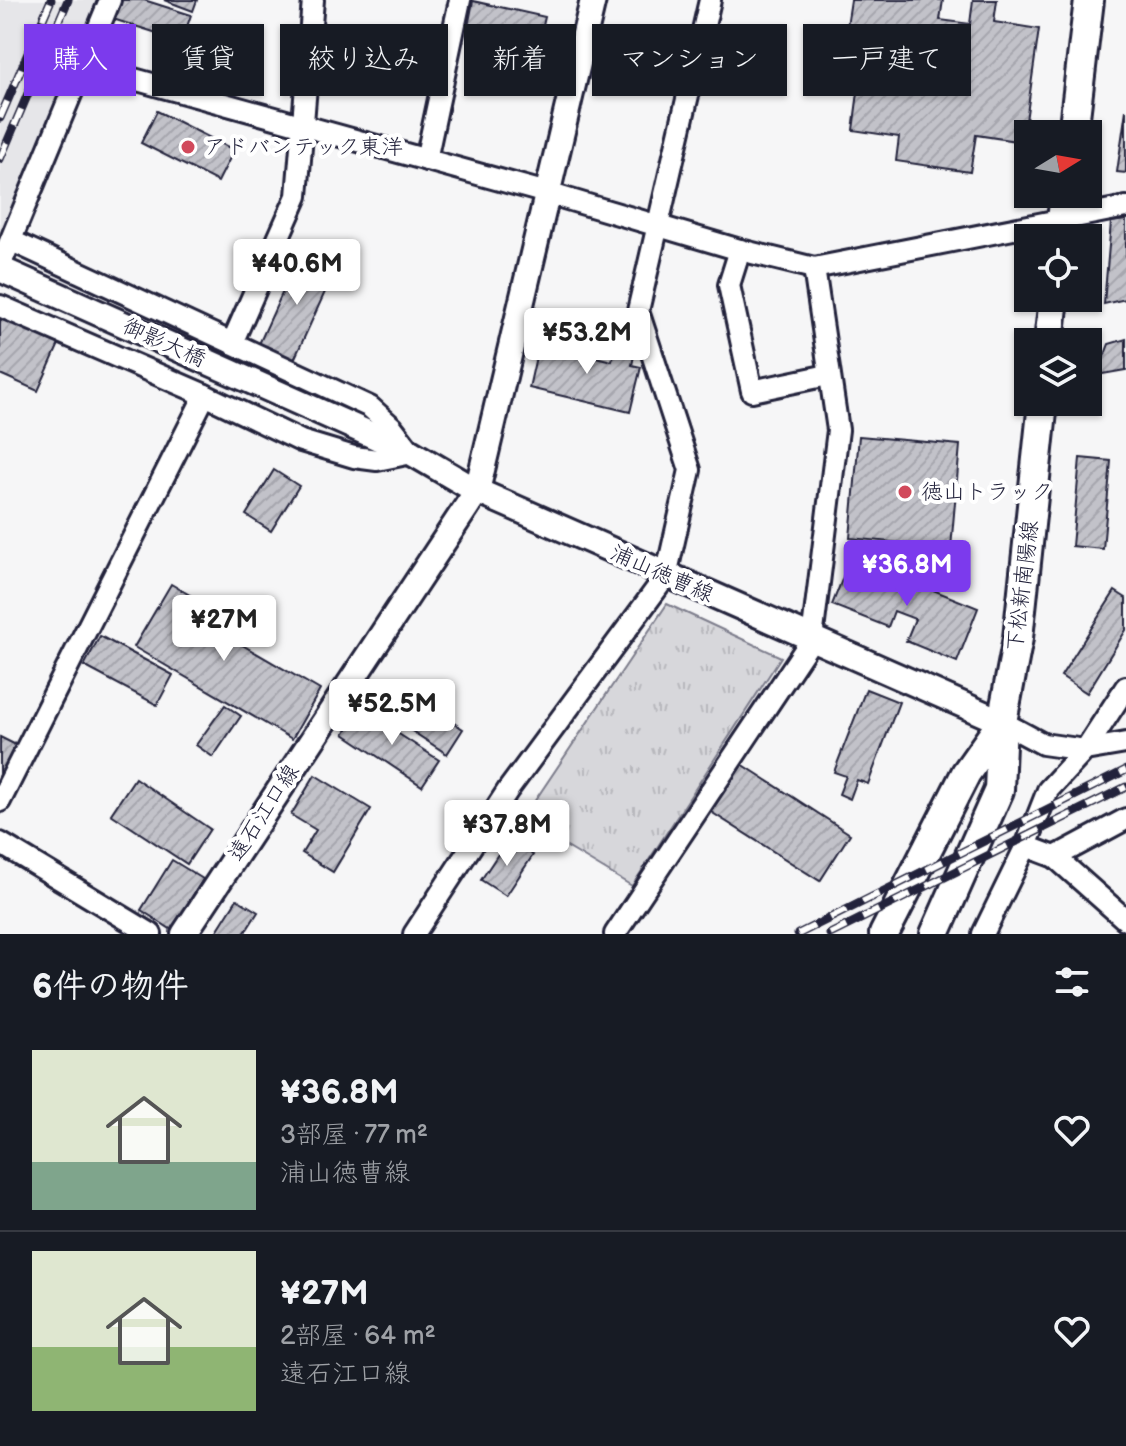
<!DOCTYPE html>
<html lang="ja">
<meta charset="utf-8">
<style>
:root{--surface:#171b24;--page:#242831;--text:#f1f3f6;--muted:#9ea1a6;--line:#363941;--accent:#7c3aed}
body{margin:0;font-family:"Balsamiq Sans","Klee One",sans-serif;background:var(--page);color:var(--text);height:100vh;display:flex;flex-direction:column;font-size:30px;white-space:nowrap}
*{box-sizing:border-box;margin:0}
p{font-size:26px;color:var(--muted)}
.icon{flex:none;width:44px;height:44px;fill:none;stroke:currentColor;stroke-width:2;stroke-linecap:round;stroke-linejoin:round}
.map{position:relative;height:934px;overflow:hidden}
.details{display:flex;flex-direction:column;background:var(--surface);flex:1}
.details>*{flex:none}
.guide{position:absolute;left:24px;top:24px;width:1078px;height:72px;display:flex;gap:16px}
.needle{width:52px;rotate:79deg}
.fabs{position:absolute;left:1014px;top:120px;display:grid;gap:16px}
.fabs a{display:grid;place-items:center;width:88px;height:88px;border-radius:0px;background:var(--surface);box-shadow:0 2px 6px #0004;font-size:40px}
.price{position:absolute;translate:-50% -68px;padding:0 18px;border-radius:8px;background:#fff;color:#222;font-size:26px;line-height:52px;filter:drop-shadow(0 2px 4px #0008)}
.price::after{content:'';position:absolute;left:50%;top:48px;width:24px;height:18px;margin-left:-12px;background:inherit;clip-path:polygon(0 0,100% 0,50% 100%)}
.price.active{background:var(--accent);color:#fff}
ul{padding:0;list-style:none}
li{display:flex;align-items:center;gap:24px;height:200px;padding:0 32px}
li+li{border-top:2px solid var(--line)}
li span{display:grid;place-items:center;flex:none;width:224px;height:160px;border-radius:0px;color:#555}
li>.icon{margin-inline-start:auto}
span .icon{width:96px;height:96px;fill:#fffc;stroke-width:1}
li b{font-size:34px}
h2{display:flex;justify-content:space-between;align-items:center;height:96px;padding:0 32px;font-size:34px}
.chip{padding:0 28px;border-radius:0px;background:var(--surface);box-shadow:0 2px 6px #0004;font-size:28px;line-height:72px}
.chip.active{background:var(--accent);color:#fff}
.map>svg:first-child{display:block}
.built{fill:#e6e6e9}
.grass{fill:url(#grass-tufts);stroke:#7c7c8b;stroke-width:2}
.building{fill:url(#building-hatch);stroke:#22223b;stroke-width:2}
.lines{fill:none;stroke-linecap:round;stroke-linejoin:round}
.minor-casing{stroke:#22223b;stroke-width:26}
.tertiary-casing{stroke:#22223b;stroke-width:30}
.secondary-casing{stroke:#22223b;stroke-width:34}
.minor{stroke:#fff;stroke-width:20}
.tertiary{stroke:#fff;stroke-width:24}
.secondary{stroke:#fff;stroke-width:28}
.rail-casing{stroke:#22223b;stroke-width:9}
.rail{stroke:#fff;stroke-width:6;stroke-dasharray:18;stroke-linecap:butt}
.poi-dot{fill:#d1495b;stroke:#fff;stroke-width:3}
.labels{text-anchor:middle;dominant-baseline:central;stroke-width:8;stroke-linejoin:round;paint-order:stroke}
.poi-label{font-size:22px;fill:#22223b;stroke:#fff;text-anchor:start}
.street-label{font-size:22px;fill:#22223b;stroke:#fff}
</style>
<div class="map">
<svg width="1126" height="934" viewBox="0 0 1126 934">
<defs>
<pattern id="grass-tufts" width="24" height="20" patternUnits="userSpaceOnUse" patternTransform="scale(2)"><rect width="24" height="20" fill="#d7d7db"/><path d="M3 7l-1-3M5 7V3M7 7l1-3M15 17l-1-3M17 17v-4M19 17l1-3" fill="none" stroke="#b8b8bd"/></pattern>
<pattern id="building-hatch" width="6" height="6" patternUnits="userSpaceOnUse" patternTransform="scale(2)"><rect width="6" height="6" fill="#c2c2c9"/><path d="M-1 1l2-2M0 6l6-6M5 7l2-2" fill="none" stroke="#a6a6ae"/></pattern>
</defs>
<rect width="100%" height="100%" fill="#f6f6f7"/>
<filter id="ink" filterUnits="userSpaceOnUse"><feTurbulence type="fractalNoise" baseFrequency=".0125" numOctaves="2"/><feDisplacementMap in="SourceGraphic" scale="16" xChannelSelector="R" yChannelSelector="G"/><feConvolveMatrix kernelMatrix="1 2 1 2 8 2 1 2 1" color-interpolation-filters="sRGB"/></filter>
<g filter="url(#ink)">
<polygon class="built" points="0,0 98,0 0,240"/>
<polygon class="grass" points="667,604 781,657 632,886 522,820"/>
<g class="building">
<polygon points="119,0 144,0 191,15 182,41 113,19"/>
<polygon points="164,0 197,0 193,11"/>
<polygon points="851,0 943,0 940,20 970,24 973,0 997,0 994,22 1039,29 1023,142 976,135 970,172 896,161 899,137 853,130 863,55 843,52"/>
<polygon points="473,1 545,17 539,43 468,27"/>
<polygon points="1126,110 1126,173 1117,172"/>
<polygon points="157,111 234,150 218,182 141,143"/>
<polygon points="1126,220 1126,299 1104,304 1111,222"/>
<polygon points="300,254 335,270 294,360 259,344"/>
<polygon points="0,318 59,344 38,391 0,374"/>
<polygon points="1126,339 1126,370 1097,375 1109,344"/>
<polygon points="539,343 612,361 615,346 635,351 632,365 641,367 630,412 529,388"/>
<polygon points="859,436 960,445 951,548 850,538"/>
<polygon points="1080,458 1111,461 1103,549 1072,546"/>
<polygon points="274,470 299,486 271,531 246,515"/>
<polygon points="851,557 978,608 957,662 906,641 915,619 894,611 888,627 832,605"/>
<polygon points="171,584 229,618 220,632 320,690 292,739 134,647"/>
<polygon points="1115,591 1126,598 1126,630 1087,693 1061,676"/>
<polygon points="100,636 173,675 157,705 84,666"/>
<polygon points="402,689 463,729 447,754 386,714"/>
<polygon points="866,689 899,702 868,784 857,780 850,799 839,794 846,776 834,772"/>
<polygon points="225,705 241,716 213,757 196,745"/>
<polygon points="360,709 439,760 422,786 344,734"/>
<polygon points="0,737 16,745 0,775"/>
<polygon points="731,757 850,834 820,881 700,805"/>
<polygon points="315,775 371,809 333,872 302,853 316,830 291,815"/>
<polygon points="135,778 210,829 187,864 111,814"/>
<polygon points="508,839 533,855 506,896 481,880"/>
<polygon points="172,860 203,879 172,930 141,910"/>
<polygon points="237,899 258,912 244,934 215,934"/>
</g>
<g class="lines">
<g class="minor-casing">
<g id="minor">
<polyline points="83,65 547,193 740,250 814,268 1126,207"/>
<polyline points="426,160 460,0"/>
<polyline points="740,250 729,285 752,391 828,375"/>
<polyline points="0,266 110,0"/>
<polyline points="0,306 205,395 301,441 354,457 377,460 412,453 392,427 370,407 12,241"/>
<polyline points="232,343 297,196 313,0"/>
<polyline points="1002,722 1043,744 1085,750 1126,687"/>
<polyline points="0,801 205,395"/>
<polyline points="0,843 151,934"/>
<polyline points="1026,846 1055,857 1126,920"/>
<polyline points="1055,857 1126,819"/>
<polyline points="414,934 508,790 666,576 690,470 638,311 710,0"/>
<polyline points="615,934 812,639 838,430 814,268"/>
<polyline points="983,934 1026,846 1048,790 1085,750 1126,743"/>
</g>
</g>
<g class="tertiary-casing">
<g id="tertiary">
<polyline points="0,269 412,453 477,491 1002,722"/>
<polyline points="184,934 477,491 593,0"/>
</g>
</g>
<g class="secondary-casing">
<g id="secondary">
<polyline points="1073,134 1089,0"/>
<polyline points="1060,238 1065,194"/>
<polyline points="1049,342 1054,298"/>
<polyline points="884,934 966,773 1002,722"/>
<polyline points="935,934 999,790 1002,722 1018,638 1043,402"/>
</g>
</g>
<use href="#minor" class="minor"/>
<use href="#tertiary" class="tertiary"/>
<use href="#secondary" class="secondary"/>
<g class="rail-casing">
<g id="rail">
<polyline points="0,118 51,0"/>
<polyline points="0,159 68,0"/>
<polyline points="798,934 1126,770"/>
<polyline points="830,934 1126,787"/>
</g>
</g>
<use href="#rail" class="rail"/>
</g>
</g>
<g class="poi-dot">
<circle cx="188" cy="147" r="8"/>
<circle cx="905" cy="492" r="8"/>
</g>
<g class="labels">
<g class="poi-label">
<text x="204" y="147">アドバンテック東洋</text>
<text x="921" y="492">徳山トラック</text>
</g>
<g class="street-label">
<text transform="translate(164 343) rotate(24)">御影大橋</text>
<text transform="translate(662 574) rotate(24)">浦山徳曹線</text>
<text transform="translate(1023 586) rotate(-83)">下松新南陽線</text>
<text transform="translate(264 813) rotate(-57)">遠石江口線</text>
</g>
</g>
</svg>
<div class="fabs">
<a><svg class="needle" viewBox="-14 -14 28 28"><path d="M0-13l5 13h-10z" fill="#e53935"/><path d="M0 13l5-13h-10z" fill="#9ea1a6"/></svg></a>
<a><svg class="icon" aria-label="locate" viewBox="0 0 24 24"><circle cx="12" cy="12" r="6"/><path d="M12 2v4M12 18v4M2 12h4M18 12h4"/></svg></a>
<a><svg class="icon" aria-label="layers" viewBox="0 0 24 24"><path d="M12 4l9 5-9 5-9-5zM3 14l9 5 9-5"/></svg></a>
</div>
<b class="price" style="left:297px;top:307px">¥40.6M</b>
<b class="price" style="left:587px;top:376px">¥53.2M</b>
<b class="price active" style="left:907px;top:608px">¥36.8M</b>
<b class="price" style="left:224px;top:663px">¥27M</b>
<b class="price" style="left:392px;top:747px">¥52.5M</b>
<b class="price" style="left:507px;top:868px">¥37.8M</b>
<div class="guide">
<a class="chip active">購入</a>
<a class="chip">賃貸</a>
<a class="chip">絞り込み</a>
<a class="chip">新着</a>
<a class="chip">マンション</a>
<a class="chip">一戸建て</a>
</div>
</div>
<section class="details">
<h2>6件の物件<svg class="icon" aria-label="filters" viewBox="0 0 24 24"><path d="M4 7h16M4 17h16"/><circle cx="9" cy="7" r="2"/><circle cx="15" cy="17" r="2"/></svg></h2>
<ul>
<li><span style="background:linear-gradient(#dfe7d0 70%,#7fa58c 0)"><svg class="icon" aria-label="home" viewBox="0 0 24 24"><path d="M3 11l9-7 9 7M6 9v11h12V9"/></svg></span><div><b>¥36.8M</b><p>3部屋 · 77 m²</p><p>浦山徳曹線</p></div><svg class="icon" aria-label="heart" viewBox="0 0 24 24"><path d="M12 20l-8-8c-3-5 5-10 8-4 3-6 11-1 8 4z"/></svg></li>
<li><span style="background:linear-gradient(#dfe7d0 60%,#8fb573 0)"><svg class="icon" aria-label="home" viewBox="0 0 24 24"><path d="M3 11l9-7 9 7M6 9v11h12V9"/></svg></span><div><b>¥27M</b><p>2部屋 · 64 m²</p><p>遠石江口線</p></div><svg class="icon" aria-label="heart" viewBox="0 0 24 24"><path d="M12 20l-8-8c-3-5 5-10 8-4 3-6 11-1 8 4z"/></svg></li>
</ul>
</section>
